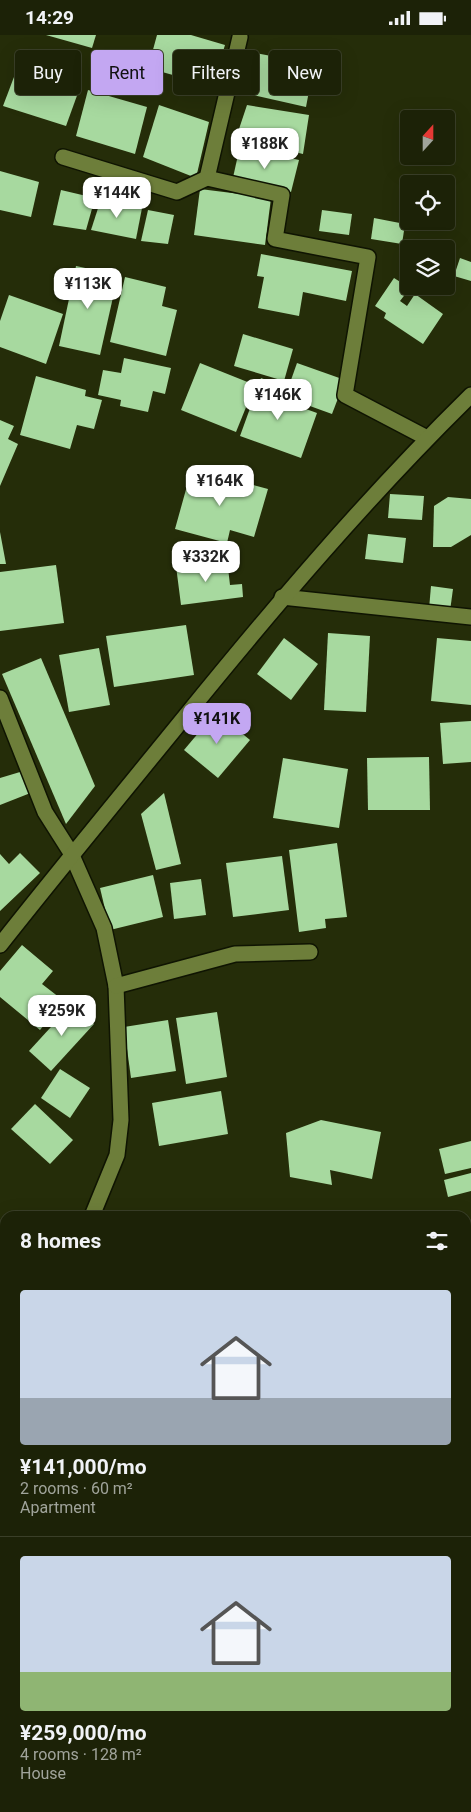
<!DOCTYPE html>
<meta charset="utf-8">
<style>
:root{--surface:#1c2207;--page:#292f15;--text:#f1f3f6;--muted:#a0a49b;--line:#3a3f28;--accent:#c3a7f2}
body{margin:0;font-family:Roboto,sans-serif;background:var(--page);color:var(--text);height:100vh;display:flex;flex-direction:column;font-size:19px;white-space:nowrap}
*{box-sizing:border-box;margin:0}
p{font-size:16px;color:var(--muted)}
.icon{flex:none;width:28px;height:28px;fill:none;stroke:currentColor;stroke-width:2;stroke-linecap:round;stroke-linejoin:round}
.map{position:relative;flex:1;overflow:hidden}
.sheet{position:absolute;left:0px;top:1176px;width:471px;height:601px;display:flex;flex-direction:column;background:var(--surface);border-radius:15px 15px 0 0;box-shadow:0 5px 20px #0002,0 0 0 1px var(--line)}
.sheet>*{flex:none}
.hud{position:absolute;left:15px;top:15px;width:441px;height:45px;display:flex;gap:10px}
.needle{width:32px;rotate:21deg}
.controls{position:absolute;left:400px;top:75px;display:grid;gap:10px}
.controls a{display:grid;place-items:center;width:55px;height:55px;border-radius:5px;background:var(--surface);box-shadow:0 5px 20px #0002,0 0 0 1px var(--line);font-size:25px}
.price{position:absolute;translate:-50% -42px;padding:0 11px;border-radius:10px;background:#fff;color:#222;font-size:16px;line-height:32px;filter:drop-shadow(0 1px 2px #0008)}
.price::after{content:'';position:absolute;left:50%;top:30px;width:15px;height:11px;margin-left:-8px;background:inherit;clip-path:polygon(0 0,100% 0,50% 100%)}
.price.active{background:var(--accent);color:#111}
ul{padding:0;list-style:none}
li{display:grid;align-content:center;gap:10px;height:265px;padding:0 20px}
li+li{border-top:1px solid var(--line)}
li span{display:grid;place-items:center;height:155px;border-radius:5px;color:#555}
li>.icon{margin-inline-start:auto}
span .icon{width:90px;height:90px;fill:#fffc;stroke-width:1}
li b{font-size:21px}
h2{display:flex;justify-content:space-between;align-items:center;height:60px;padding:0 20px;font-size:21px}
.tag{padding:0 18px;border-radius:5px;background:var(--surface);box-shadow:0 5px 20px #0002,0 0 0 1px var(--line);font-size:18px;line-height:45px}
.tag.active{background:var(--accent);color:#111}
.status{display:flex;justify-content:space-between;align-items:center;height:35px;padding:0 25px;background:var(--surface);direction:ltr}
.status svg{height:14px;fill:currentColor}
.map>svg:first-child{display:block}
.building{fill:#a7d99f}
.lines{fill:none;stroke-linecap:round;stroke-linejoin:round}
.minor-casing{stroke:#0f1402;stroke-width:18}
.tertiary-casing{stroke:#0f1402;stroke-width:18}
.minor{stroke:#6d7e3a;stroke-width:15}
.tertiary{stroke:#6d7e3a;stroke-width:15}
</style>
<div class="status"><b>14:29</b><svg viewBox="0 0 49 12"><path d="M0 12V9h3v3zM5 12V6h3v6zM10 12V3h3v9zM15 12V0h3v12zM26 1h20v11H26zM47 4h2v5h-2z"/></svg></div>
<div class="map">
<svg width="471" height="1777" viewBox="0 0 471 1777">
<rect width="100%" height="100%" fill="#252d09"/>
<g class="building">
<polygon points="46,0 96,0 92,13"/>
<polygon points="157,0 191,0 225,10 212,51 148,33"/>
<polygon points="250,17 314,29 306,72 244,58"/>
<polygon points="17,34 79,55 66,91 3,71"/>
<polygon points="88,55 147,72 135,119 76,101"/>
<polygon points="159,70 209,87 196,143 143,122"/>
<polygon points="247,70 309,80 303,119 236,103"/>
<polygon points="240,111 299,125 291,157 232,147"/>
<polygon points="0,136 39,147 31,182 0,175"/>
<polygon points="200,154 271,163 265,210 194,200"/>
<polygon points="61,155 95,163 86,195 53,190"/>
<polygon points="101,164 142,173 136,204 91,195"/>
<polygon points="148,175 174,180 168,209 141,206"/>
<polygon points="322,175 352,179 349,200 319,196"/>
<polygon points="374,183 405,189 402,209 371,204"/>
<polygon points="430,207 453,215 447,231 446,214 428,214"/>
<polygon points="261,219 352,236 346,266 303,257 299,281 258,273 264,242 257,241"/>
<polygon points="460,223 471,227 471,246 454,241"/>
<polygon points="76,231 118,240 100,320 59,311"/>
<polygon points="125,242 166,252 162,271 177,275 166,321 110,307"/>
<polygon points="394,243 410,253 400,266 407,271 415,259 443,279 423,309 384,283 386,278 375,271"/>
<polygon points="9,260 63,279 46,329 0,312 0,286"/>
<polygon points="243,299 293,314 284,346 234,331"/>
<polygon points="124,323 171,333 165,359 153,356 148,377 120,371 121,365 98,360 103,335 121,338"/>
<polygon points="200,328 255,350 236,397 181,375"/>
<polygon points="297,328 345,345 332,379 285,362"/>
<polygon points="36,341 86,355 85,361 102,365 94,394 77,390 70,414 20,400"/>
<polygon points="261,343 286,352 281,365 317,378 301,423 240,401"/>
<polygon points="0,385 14,391 8,404 18,409 0,451"/>
<polygon points="192,433 268,454 254,502 230,495 227,508 175,494"/>
<polygon points="390,459 424,461 422,485 388,483"/>
<polygon points="448,462 471,464 471,500 451,512 433,512 434,471"/>
<polygon points="0,497 6,529 0,529"/>
<polygon points="368,499 406,503 403,528 365,524"/>
<polygon points="227,524 230,550 242,549 243,562 181,570 176,531"/>
<polygon points="56,530 64,588 0,596 0,537"/>
<polygon points="431,551 453,554 450,576 429,574"/>
<polygon points="186,590 194,640 114,652 106,601"/>
<polygon points="328,598 370,601 366,677 324,675"/>
<polygon points="284,603 318,629 291,665 257,639"/>
<polygon points="437,603 471,606 471,670 431,666"/>
<polygon points="99,613 110,670 69,677 59,620"/>
<polygon points="41,623 95,751 66,789 2,639"/>
<polygon points="216,677 250,705 218,743 184,715"/>
<polygon points="471,686 471,727 443,729 440,688"/>
<polygon points="429,722 430,775 368,775 367,723"/>
<polygon points="283,723 348,734 339,793 273,783"/>
<polygon points="20,737 33,757 0,770 0,743"/>
<polygon points="164,758 181,829 156,835 141,779"/>
<polygon points="337,808 347,882 325,884 326,893 299,897 289,815"/>
<polygon points="20,818 40,838 0,876 0,819 9,829"/>
<polygon points="282,821 289,875 233,882 226,828"/>
<polygon points="153,840 163,882 110,895 100,853"/>
<polygon points="201,844 206,880 174,884 170,848"/>
<polygon points="22,910 53,936 42,949 64,966 40,995 0,962 0,936"/>
<polygon points="72,969 94,989 51,1036 29,1016"/>
<polygon points="217,977 227,1042 186,1049 176,983"/>
<polygon points="168,985 176,1036 131,1043 124,992"/>
<polygon points="60,1034 90,1053 70,1083 41,1063"/>
<polygon points="221,1056 228,1099 159,1111 152,1068"/>
<polygon points="35,1069 73,1105 50,1129 11,1094"/>
<polygon points="321,1085 381,1097 372,1144 330,1135 332,1150 290,1142 286,1098"/>
<polygon points="471,1106 471,1133 445,1139 439,1114"/>
<polygon points="471,1138 471,1156 448,1162 444,1145"/>
<polygon points="5,1331 5,1414 0,1414 0,1332"/>
<polygon points="471,1431 471,1449 466,1439 466,1433"/>
<polygon points="466,1561 471,1571 471,1591 466,1593"/>
<polygon points="0,1615 5,1621 5,1636 0,1641"/>
<polygon points="471,1625 471,1708 466,1711 466,1628"/>
<polygon points="5,1665 5,1694 0,1688 0,1670"/>
<polygon points="471,1719 471,1756 466,1758 466,1721"/>
<polygon points="5,1732 5,1772 37,1772 39,1777 0,1777 0,1735"/>
<polygon points="379,1772 424,1772 424,1773 412,1777 381,1777"/>
</g>
<g class="lines">
<g class="minor-casing">
<g id="minor">
<polyline points="240,2 207,143 282,160 275,204 368,222 345,360 427,403"/>
<polyline points="63,122 177,157 207,143"/>
<polyline points="282,562 471,582"/>
<polyline points="0,663 45,777 71,818 104,893 116,951 121,1085 117,1120 92,1181"/>
<polyline points="116,951 235,919 310,917"/>
<polyline points="0,1510 5,1507"/>
<polyline points="466,1539 471,1537"/>
<polyline points="94,1777 98,1772"/>
</g>
</g>
<g class="tertiary-casing">
<path id="tertiary" d="M0,910c60,-76 122,-151 183,-226 91,-112 185,-223 288,-324"/>
</g>
<use href="#minor" class="minor"/>
<use href="#tertiary" class="tertiary"/>
</g>
</svg>
<div class="controls">
<a><svg class="needle" viewBox="-14 -14 28 28"><path d="M0-13l5 13h-10z" fill="#e53935"/><path d="M0 13l5-13h-10z" fill="#a0a49b"/></svg></a>
<a><svg class="icon" aria-label="locate" viewBox="0 0 24 24"><circle cx="12" cy="12" r="6"/><path d="M12 2v4M12 18v4M2 12h4M18 12h4"/></svg></a>
<a><svg class="icon" aria-label="layers" viewBox="0 0 24 24"><path d="M12 4l9 5-9 5-9-5zM3 14l9 5 9-5"/></svg></a>
</div>
<b class="price" style="left:265px;top:135px">¥188K</b>
<b class="price" style="left:117px;top:184px">¥144K</b>
<b class="price" style="left:88px;top:275px">¥113K</b>
<b class="price" style="left:278px;top:386px">¥146K</b>
<b class="price" style="left:220px;top:472px">¥164K</b>
<b class="price" style="left:206px;top:548px">¥332K</b>
<b class="price active" style="left:217px;top:710px">¥141K</b>
<b class="price" style="left:62px;top:1002px">¥259K</b>
<div class="hud">
<a class="tag">Buy</a>
<a class="tag active">Rent</a>
<a class="tag">Filters</a>
<a class="tag">New</a>
</div>
<section class="sheet">
<h2>8 homes<svg class="icon" aria-label="filters" viewBox="0 0 24 24"><path d="M4 7h16M4 17h16"/><circle cx="9" cy="7" r="2"/><circle cx="15" cy="17" r="2"/></svg></h2>
<ul>
<li><span style="background:linear-gradient(#c9d6e8 70%,#9aa5b1 0)"><svg class="icon" aria-label="home" viewBox="0 0 24 24"><path d="M3 11l9-7 9 7M6 9v11h12V9"/></svg></span><div><b>¥141,000/mo</b><p>2 rooms · 60 m²</p><p>Apartment</p></div></li>
<li><span style="background:linear-gradient(#c9d6e8 75%,#8fb573 0)"><svg class="icon" aria-label="home" viewBox="0 0 24 24"><path d="M3 11l9-7 9 7M6 9v11h12V9"/></svg></span><div><b>¥259,000/mo</b><p>4 rooms · 128 m²</p><p>House</p></div></li>
</ul>
</section>
</div>
